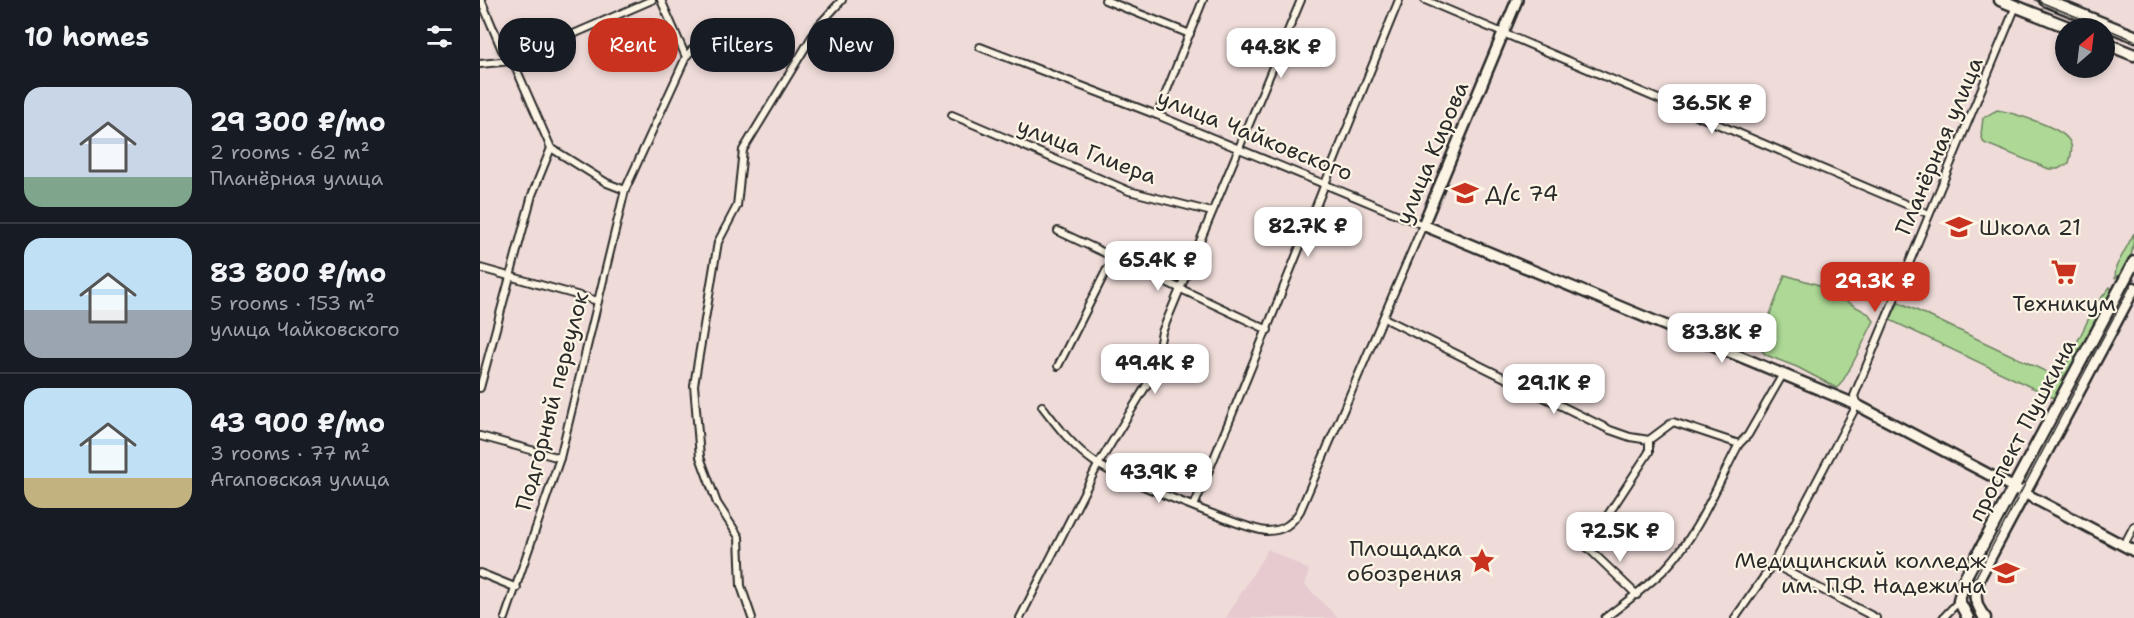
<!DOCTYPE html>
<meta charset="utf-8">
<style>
:root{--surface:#171b24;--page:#20242c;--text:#f1f3f6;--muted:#9ea1a6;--line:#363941;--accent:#c8321e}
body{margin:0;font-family:"Shantell Sans",sans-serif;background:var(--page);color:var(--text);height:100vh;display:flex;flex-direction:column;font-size:22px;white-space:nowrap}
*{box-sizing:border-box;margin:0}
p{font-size:20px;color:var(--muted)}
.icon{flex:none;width:33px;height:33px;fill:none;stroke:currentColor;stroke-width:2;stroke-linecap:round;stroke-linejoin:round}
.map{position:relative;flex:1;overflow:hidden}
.panel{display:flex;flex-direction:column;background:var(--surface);width:480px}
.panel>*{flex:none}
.top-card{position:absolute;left:18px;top:18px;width:570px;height:54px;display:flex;gap:12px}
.needle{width:39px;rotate:28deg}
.controls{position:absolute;left:1575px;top:18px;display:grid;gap:12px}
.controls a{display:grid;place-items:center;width:60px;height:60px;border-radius:50%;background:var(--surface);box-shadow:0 3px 9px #0003;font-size:30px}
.price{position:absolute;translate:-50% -51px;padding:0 14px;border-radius:12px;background:#fff;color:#222;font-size:20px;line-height:39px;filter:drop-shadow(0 2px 3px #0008)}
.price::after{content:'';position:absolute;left:50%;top:36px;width:18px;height:14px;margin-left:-9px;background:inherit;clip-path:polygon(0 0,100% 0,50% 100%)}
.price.selected{background:var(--accent);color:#fff}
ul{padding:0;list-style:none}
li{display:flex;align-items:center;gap:18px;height:150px;padding:0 24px}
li+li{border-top:2px solid var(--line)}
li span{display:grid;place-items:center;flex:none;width:168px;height:120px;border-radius:18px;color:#555}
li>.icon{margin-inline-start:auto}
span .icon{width:72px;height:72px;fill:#fffc;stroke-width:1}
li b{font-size:26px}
h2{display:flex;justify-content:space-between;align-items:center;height:72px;padding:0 24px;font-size:26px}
.tag{padding:0 21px;border-radius:24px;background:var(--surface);box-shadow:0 3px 9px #0003;font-size:21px;line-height:54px}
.tag.selected{background:var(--accent);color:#fff}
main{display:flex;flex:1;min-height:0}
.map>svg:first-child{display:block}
.built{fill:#e6cad0}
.green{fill:#add895;stroke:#6c8260;stroke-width:1.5}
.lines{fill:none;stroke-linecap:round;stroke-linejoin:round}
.street-casing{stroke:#2b2b2b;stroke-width:10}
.secondary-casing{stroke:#2b2b2b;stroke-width:14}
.primary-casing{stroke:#2b2b2b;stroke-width:15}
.street{stroke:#fcf5e5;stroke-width:6}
.secondary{stroke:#fcf5e5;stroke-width:9}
.primary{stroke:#fcf5e5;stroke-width:10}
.tram{stroke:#2b2b2b;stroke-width:1.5}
.labels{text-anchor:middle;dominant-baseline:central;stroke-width:4.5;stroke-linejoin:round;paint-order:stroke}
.street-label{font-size:22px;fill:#2b2b2b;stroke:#fcf5e5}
.poi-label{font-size:22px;fill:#2b2b2b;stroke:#fcf5e5;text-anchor:start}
</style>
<main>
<section class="panel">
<h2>10 homes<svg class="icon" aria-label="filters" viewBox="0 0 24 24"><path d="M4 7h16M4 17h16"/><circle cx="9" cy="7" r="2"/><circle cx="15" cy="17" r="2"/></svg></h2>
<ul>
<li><span style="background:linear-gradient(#c9d6e8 75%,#7fa58c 0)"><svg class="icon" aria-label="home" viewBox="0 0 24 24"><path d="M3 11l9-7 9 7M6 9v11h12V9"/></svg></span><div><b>29 300 ₽/mo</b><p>2 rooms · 62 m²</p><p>Планёрная улица</p></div></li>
<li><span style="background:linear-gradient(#bfe0f5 60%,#9aa5b1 0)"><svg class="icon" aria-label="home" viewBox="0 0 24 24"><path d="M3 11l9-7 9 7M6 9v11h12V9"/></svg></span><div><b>83 800 ₽/mo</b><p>5 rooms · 153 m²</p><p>улица Чайковского</p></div></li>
<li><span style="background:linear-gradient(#bfe0f5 75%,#c2b280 0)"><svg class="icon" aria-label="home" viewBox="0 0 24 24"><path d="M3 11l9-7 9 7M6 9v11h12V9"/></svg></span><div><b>43 900 ₽/mo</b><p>3 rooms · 77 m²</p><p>Агаповская улица</p></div></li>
</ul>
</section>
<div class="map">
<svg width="1654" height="618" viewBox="0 0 1654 618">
<rect width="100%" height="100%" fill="#efdcd9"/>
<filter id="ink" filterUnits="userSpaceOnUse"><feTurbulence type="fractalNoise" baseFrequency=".0167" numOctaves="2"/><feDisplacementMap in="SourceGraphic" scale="12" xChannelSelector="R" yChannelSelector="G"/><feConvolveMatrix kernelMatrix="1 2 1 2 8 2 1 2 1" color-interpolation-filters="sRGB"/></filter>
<g filter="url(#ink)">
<polygon class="built" points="788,549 829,570 825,585 858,618 746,618"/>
<g class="green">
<path d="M1517,110c16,3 61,16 71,29 6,7 3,16 1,24l-11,6h-9l-65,-26 -3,-8 2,-17z"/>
<path d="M1654,233c0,15 -4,37 -19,45l1,-11z"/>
<path d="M1305,275l31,9 53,30 5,7c-8,15 -28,60 -37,67l-40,-21 -31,-12 -5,-5v-12z"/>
<polygon points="1630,287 1633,291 1595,363 1583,377 1580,375 1585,367 1615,306"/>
<polygon points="1419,302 1584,380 1574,398 1410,320"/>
</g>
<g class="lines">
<g class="street-casing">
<g id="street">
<polyline points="1,0 22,50 35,66 71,148 127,183 145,190"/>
<polyline points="181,0 206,57"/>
<polyline points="625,0 710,34"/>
<polyline points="945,0 1449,214"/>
<path d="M500,47l177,68 266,110 -123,286c-8,13 -17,20 -33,20 -21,-1 -152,-55 -171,-68 -22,-15 -38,-36 -54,-57"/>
<polyline points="0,64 31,61 172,0"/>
<polyline points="472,115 649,191 732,212"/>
<polyline points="677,115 723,0"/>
<polyline points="578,231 788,330"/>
<polyline points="0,268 118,301"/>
<polyline points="904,318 1130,430 1150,437 1169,440 1169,452 1107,547 1157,595"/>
<polyline points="578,366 626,271 637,259"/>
<polyline points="0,388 52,195 71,148"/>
<polyline points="0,436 80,458"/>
<polyline points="1169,440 1193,422 1259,444"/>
<path d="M714,506c71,-168 136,-337 205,-506"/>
<polyline points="1644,545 1654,526"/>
<polyline points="1293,564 1396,618"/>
<polyline points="0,573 37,588"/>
<path d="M25,618l55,-160 65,-268 61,-133c31,-41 52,-18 89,0"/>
<polyline points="272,618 261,586 259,537 237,503 220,457 214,385 238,242 257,206 263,150 339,25 362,0"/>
<polyline points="540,618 618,465 674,373 682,332 821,0"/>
<path d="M1125,618c21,-16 42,-31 61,-50 33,-35 51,-83 73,-124l9,-9 35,-61"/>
<polyline points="1255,618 1293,564 1377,405 1374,396 1536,6"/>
<polyline points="1463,618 1479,601"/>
</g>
</g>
<g class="secondary-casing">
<polyline id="secondary" points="1037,0 943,225 1377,405 1654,551"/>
</g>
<g class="primary-casing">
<g id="primary">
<polyline points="1520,0 1590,28"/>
<polyline points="1565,0 1654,36"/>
<polyline points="1624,43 1654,55"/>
<polyline points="1488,618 1479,601 1484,580 1654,262"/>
<path d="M1505,618c-12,-14 -11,-25 -5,-42l154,-288"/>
</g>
</g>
<use href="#street" class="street"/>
<use href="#secondary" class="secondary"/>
<use href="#primary" class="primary"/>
<g class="tram">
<polyline points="1555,0 1654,40"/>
<polyline points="1498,618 1489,598 1491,586 1654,279"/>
</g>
</g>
</g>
<defs>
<g id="school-bare" transform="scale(2.07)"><path d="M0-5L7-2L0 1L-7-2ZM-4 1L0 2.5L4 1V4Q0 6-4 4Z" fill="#c8321e" stroke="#fcf5e5" stroke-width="2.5" paint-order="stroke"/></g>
<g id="supermarket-bare" transform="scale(2.07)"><path d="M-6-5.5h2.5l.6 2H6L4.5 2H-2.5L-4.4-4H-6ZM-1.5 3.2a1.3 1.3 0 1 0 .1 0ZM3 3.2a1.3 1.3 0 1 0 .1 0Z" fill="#c8321e" stroke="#fcf5e5" stroke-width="2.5" paint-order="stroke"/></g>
<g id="sight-bare" transform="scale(2.07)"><path d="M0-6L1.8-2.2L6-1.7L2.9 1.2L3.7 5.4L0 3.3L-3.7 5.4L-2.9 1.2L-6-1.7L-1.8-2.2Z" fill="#c8321e" stroke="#fcf5e5" stroke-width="2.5" paint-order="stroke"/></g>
<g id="university-bare" transform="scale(2.07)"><path d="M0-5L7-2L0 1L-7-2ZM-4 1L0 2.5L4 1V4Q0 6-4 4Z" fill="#c8321e" stroke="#fcf5e5" stroke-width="2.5" paint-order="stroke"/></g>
</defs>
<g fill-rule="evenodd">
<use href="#school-bare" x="985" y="193"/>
<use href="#school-bare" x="1479" y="227"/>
<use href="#supermarket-bare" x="1584" y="272"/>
<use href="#sight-bare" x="1002" y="561"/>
<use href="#university-bare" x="1526" y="573"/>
</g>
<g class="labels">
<g class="street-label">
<text transform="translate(775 135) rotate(22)">улица Чайковского</text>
<text transform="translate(1459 146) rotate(-67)">Планёрная улица</text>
<text transform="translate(607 151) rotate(21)">улица Глиера</text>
<text transform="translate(952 153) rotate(-67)">улица Кирова</text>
<text transform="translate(72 401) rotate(-75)">Подгорный переулок</text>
<text transform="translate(1542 430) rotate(-62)">проспект Пушкина</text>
</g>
<g class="poi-label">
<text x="1005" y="193">Д/с 74</text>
<text x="1499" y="227">Школа 21</text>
<text x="1584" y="303" text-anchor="middle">Техникум</text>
<text x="982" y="548" text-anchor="end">Площадка<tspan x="982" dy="25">обозрения</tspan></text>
<text x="1506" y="560" text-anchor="end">Медицинский колледж<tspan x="1506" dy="25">им. П.Ф. Надежина</tspan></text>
</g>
</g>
</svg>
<div class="controls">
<a><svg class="needle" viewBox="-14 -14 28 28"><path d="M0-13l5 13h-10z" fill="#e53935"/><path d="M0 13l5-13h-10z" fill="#9ea1a6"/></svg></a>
</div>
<b class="price" style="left:801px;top:79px">44.8K ₽</b>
<b class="price" style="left:1232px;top:135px">36.5K ₽</b>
<b class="price" style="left:828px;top:258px">82.7K ₽</b>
<b class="price" style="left:678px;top:292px">65.4K ₽</b>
<b class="price selected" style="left:1395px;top:313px">29.3K ₽</b>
<b class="price" style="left:1242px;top:364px">83.8K ₽</b>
<b class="price" style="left:675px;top:395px">49.4K ₽</b>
<b class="price" style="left:1074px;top:415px">29.1K ₽</b>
<b class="price" style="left:679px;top:504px">43.9K ₽</b>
<b class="price" style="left:1140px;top:563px">72.5K ₽</b>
<div class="top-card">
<a class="tag">Buy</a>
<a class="tag selected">Rent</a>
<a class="tag">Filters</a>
<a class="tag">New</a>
</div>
</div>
</main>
